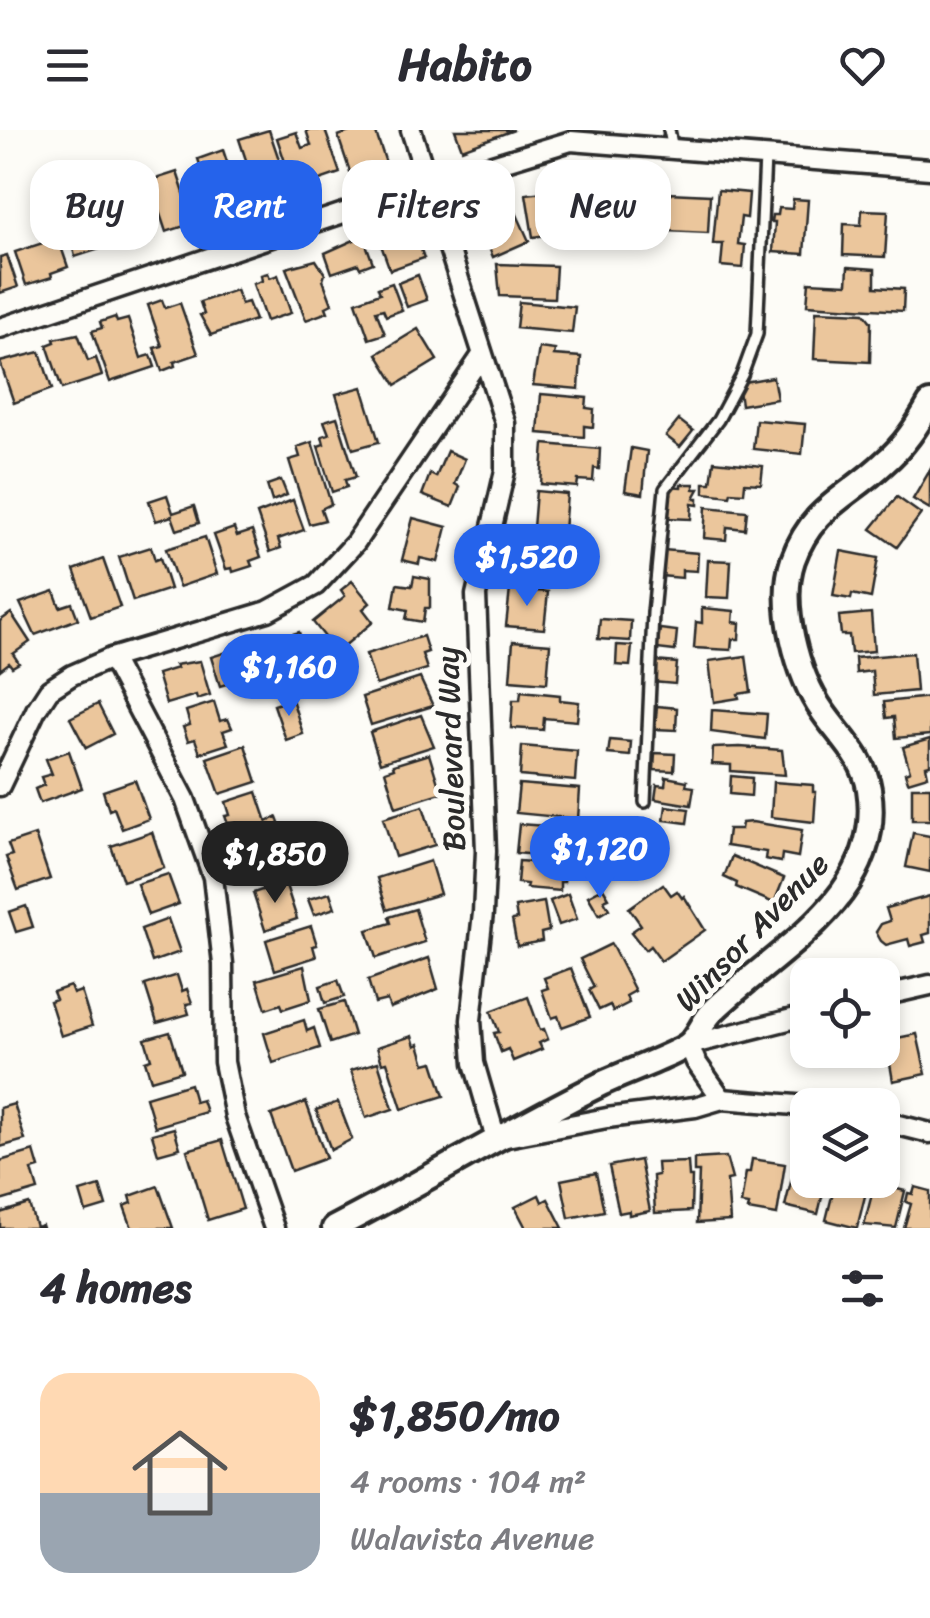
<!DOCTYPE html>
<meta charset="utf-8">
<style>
:root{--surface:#fff;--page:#f7f7f7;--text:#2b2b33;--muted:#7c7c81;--line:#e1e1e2;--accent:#2563eb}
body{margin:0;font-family:Sriracha,sans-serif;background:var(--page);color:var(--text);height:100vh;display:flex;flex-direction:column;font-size:38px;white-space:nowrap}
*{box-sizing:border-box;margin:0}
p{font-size:32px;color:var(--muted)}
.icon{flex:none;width:55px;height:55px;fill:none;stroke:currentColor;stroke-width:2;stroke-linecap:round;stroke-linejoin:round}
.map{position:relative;height:1098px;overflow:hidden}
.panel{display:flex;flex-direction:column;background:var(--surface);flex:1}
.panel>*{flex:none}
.top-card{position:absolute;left:30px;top:30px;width:870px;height:90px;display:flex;gap:20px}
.tools{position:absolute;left:790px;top:828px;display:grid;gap:20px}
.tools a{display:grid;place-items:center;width:110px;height:110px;border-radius:20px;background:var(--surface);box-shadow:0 5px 15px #0003;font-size:50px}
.price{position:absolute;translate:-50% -85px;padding:0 22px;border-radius:35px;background:var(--accent);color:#fff;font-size:32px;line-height:65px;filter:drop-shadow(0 2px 5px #0008)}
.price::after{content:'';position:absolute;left:50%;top:60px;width:30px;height:22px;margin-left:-15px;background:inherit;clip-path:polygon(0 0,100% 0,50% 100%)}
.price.on{background:#222;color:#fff}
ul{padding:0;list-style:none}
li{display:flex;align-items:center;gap:30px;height:250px;padding:0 40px}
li+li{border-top:2px solid var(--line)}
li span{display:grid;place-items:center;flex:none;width:280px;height:200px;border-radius:30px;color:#555}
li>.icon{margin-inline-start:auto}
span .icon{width:120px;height:120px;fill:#fffc;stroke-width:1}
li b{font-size:42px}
h2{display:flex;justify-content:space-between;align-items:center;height:120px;padding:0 40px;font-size:42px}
.chip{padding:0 35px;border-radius:30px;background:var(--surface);box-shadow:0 5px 15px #0003;font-size:35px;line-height:90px}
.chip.on{background:var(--accent);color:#fff}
header{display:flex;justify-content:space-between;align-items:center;height:130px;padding:0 40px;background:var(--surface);font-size:45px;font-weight:800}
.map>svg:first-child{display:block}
.building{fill:#ebc69c;stroke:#2b2b2b;stroke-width:2.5}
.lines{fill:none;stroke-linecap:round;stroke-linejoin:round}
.service-casing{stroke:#2b2b2b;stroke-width:16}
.minor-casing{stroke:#2b2b2b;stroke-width:25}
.tertiary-casing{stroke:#2b2b2b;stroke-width:30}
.service{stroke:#fdfcf7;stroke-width:9}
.minor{stroke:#fdfcf7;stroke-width:18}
.tertiary{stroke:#fdfcf7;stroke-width:22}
.labels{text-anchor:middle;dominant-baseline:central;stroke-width:10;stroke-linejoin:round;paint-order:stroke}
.street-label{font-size:32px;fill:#2b2b2b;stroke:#fdfcf7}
</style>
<header><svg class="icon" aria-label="menu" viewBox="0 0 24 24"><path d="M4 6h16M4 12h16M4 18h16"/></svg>Habito<svg class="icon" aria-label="heart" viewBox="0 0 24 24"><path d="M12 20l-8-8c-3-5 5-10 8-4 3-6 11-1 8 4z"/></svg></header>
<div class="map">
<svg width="930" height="1098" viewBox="0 0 930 1098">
<rect width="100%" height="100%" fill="#fdfcf7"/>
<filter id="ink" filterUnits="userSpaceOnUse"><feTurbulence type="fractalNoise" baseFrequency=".01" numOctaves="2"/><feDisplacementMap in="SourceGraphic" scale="20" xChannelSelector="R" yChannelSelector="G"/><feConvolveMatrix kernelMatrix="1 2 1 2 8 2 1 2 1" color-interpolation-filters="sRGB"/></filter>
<g filter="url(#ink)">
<g class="building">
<polygon points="269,0 288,56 258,66 239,9"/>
<polygon points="306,0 325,0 340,43 294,59 277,8 296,2 302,18 311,15"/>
<polygon points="355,0 375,0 386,33 351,45 338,6"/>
<polygon points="455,0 514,0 462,19"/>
<polygon points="223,20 241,74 216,83 198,29"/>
<polygon points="177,42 194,93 166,102 149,51"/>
<polygon points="132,44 153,108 131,115 120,84 109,88 100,58"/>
<polygon points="568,49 609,53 605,110 564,107"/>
<polygon points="505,58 529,111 493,127 478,92 488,78 483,68"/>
<polygon points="718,60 749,63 747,88 741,87 738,114 745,115 743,138 721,136 723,114 713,114"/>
<polygon points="553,61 559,103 533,107 526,64"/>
<polygon points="668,63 710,65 708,103 667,101"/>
<polygon points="615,64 660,65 659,103 614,102"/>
<polygon points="93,67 106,117 75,127 63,76"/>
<polygon points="793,69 808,70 804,124 773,122 775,92 771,92 772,85 778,85 779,78 792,79"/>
<polygon points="862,80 888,81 885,127 843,125 844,94 861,95"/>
<polygon points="410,89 424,128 390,140 376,101"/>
<polygon points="363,106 373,133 360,138 358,134 332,143 325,123"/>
<polygon points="58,108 68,137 51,143 52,147 26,155 15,122"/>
<polygon points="7,125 18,157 0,163 0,127"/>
<polygon points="316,130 325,144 323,150 332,174 326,177 328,182 306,190 286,138"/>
<polygon points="497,134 556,136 554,168 500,166"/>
<polygon points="848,137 875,139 875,157 904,159 903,181 807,175 809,152 847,154"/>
<polygon points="268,143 270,148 278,145 291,183 266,191 253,154 262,151 261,145"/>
<polygon points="418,145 427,170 407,177 398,153"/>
<polygon points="392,153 402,180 386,186 383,179 376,181 385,204 369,209 356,172 380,163 378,158"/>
<polygon points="236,160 241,174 248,172 255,190 211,205 200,185 204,184 200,172"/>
<polygon points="162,170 165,178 180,173 198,224 174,232 175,236 162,241 154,218 162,216 148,175"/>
<polygon points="519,172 575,177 572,203 516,198"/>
<polygon points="816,181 864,183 871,192 870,232 814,229"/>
<polygon points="115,187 117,192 128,189 141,228 151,225 155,237 110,252 92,201 102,198 100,192"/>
<polygon points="418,199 437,230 396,255 377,224"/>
<polygon points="78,204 88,231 96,228 102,246 62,259 47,215 55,212 54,209"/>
<polygon points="539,218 555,220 554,225 581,227 579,259 533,255"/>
<polygon points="40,222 52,259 14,273 0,232"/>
<polygon points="773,247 777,269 741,275 738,253"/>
<polygon points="362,257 379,312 353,319 336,264"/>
<polygon points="541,264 587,268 586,278 594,279 593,297 584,296 584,307 538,303"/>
<polygon points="337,287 356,347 345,350 347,357 332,362 318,316 324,314 322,306 329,304 324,291"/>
<polygon points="679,290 693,301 680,317 666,306"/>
<polygon points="756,290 805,294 802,324 753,319"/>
<polygon points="312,312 331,374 321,379 325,390 309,394 289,330 300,327 297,317"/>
<polygon points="544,314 600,319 599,339 594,338 593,351 578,350 577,357 541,354"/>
<polygon points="631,318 647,321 643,364 625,361"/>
<polygon points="447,321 465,329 455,354 460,357 452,377 422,365 430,344 436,347"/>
<polygon points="714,331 763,336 761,354 745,353 744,363 731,362 730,366 704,363 704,353 711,353"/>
<polygon points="930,340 930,379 913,369"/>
<polygon points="281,350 287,365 272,371 267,355"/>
<polygon points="681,354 694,354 694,359 699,359 694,368 698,368 698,375 692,374 691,389 667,388 667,356 681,357"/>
<polygon points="536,361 567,364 564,401 533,398"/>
<polygon points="167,365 173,383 194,376 199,393 177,400 172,386 156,391 149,371"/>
<polygon points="897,367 921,384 897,417 871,399"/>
<polygon points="293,370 304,400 278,409 281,418 270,422 257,384"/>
<polygon points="706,377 747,381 745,399 727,397 726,410 704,408"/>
<polygon points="413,388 447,397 438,432 420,428 419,434 402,430"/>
<polygon points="234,398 237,406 252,401 261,427 250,431 252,436 233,442 232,438 226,439 214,405"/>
<polygon points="205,407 217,444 179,457 166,419"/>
<polygon points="520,407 556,410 552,454 516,451 517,438 511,438 512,424 518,425"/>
<polygon points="151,417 155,430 160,428 170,459 133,471 119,427"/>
<polygon points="663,420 698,423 697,441 682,440 682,448 661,446"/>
<polygon points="841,421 878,428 871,468 852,464 851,469 833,466"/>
<polygon points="103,429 120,477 91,487 74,440"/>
<polygon points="708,430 731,431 729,468 706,467"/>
<polygon points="414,446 430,449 430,478 425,478 423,492 406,489 408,480 393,477 397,454 412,456"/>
<polygon points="352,451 370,473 363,479 373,492 337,522 313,492 345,466 341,460"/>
<polygon points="510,459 548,462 544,499 506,496"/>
<polygon points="54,461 60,477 72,473 78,489 35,505 20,473"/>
<polygon points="702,478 734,481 733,492 740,493 739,509 732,509 731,520 694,518 696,492 702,493"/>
<polygon points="11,483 30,512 13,524 19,533 12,537 9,533 0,540 0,491"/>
<polygon points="871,483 874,521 851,523 849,505 841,505 839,486"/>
<polygon points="600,489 631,491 630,511 598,509"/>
<polygon points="660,499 677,501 675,521 657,519"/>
<polygon points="299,502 314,551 299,556 301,561 293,563 291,558 282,561 273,532 286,528 279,508"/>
<polygon points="423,506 428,522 422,524 427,539 376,555 366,524"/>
<polygon points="513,511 550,514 547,553 510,550"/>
<polygon points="252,514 265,553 249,558 246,548 220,556 211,527"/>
<polygon points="617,515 632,516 630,536 616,535"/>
<polygon points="913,523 916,561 874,565 872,541 856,543 855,528"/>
<polygon points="746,526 751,562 738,564 739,568 714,572 709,531"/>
<polygon points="200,531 210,565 197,569 196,565 166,574 157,544 177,538 175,535"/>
<polygon points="655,531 677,533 675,554 653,552"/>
<polygon points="420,548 433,576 371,595 362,567"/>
<polygon points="521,561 560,565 560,570 579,572 577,591 544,588 543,600 511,598 513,570 520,570"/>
<polygon points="930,567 930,605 896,608 894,587 886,588 884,572"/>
<polygon points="292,569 303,604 286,610 274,575"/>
<polygon points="214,572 220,591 228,589 232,598 223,601 228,614 200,623 195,609 188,611 183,597 190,595 186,581"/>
<polygon points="98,574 113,604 86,618 70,588"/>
<polygon points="657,576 677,578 676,600 655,599"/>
<polygon points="712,580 767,584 765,609 711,602"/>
<polygon points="421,585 434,616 380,633 370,602"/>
<polygon points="930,609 930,635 926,636 928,646 908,652 905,643 910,641 903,617"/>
<polygon points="610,610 631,612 630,626 608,624"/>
<polygon points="245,615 257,652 220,664 207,628"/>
<polygon points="522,616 577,621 575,651 520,646"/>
<polygon points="740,617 782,620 785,645 731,641 731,635 712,634 713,618"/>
<polygon points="69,621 82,658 40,673 35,659 44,655 41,647 52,644 46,629"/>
<polygon points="655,623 675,624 674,641 654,640"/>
<polygon points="429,624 441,663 396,677 385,641 394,638 393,635"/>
<polygon points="731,646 752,648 751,666 730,664"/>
<polygon points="666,647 687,651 686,656 694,657 691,675 655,669 657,655 665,656"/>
<polygon points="135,650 149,689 122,699 114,678 109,680 103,661"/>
<polygon points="773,652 813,655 813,662 816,662 814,692 771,687"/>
<polygon points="519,654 580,659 578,689 516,683"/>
<rect x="912" y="657" width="18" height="33"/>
<polygon points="257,662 267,692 277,687 281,698 277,700 278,703 241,715 235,699 230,700 225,686 230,685 226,672"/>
<polygon points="423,676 435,715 395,727 383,688"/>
<polygon points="666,676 689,679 687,693 664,690"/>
<polygon points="752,692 802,700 798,727 782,724 781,732 765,729 766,722 726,716 728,699 741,699 742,693"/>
<polygon points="519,694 598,700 596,730 516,723"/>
<polygon points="152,702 164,738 123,751 111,716"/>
<polygon points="291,702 304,741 274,751 261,712"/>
<polygon points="913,703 930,706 930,742 906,737"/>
<polygon points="35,705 50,749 18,760 6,727 12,725 8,714"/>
<polygon points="732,726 784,748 774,773 736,757 737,753 724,747"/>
<polygon points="430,731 440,764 387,780 377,748"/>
<polygon points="519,731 566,735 564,752 560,752 560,761 526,758 527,754 517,753"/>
<polygon points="168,744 179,774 148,785 137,754"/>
<polygon points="285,752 297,789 265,800 253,763"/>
<polygon points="663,754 671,765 677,761 682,768 684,766 705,800 661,831 650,816 645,820 631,802 641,795 629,778"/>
<polygon points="603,758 609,768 604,770 609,779 599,785 588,766"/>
<polygon points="330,763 335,778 314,785 308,769"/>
<polygon points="568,764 577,789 559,795 550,771"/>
<polygon points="930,766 930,803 923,805 925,812 910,816 908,809 886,815 881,811 876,802 881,794 890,791 886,778"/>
<polygon points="544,772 549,801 541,803 542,811 517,816 512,790 517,789 515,777"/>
<polygon points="26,776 33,797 16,802 9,782"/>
<polygon points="415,779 425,812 376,828 367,800 391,793 389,787"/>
<polygon points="168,789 180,822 152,832 141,799"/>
<polygon points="311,796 317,815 313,816 316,827 275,840 266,810"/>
<polygon points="611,814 635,861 626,866 629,873 613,881 610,875 599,880 589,860 594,857 580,829"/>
<polygon points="429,828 438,859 390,878 387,870 375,873 368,850"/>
<polygon points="304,836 311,870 283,879 281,874 266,879 257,850"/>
<polygon points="571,838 590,887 562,897 558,886 552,888 542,860 548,858 544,848"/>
<polygon points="177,845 182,861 187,859 192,873 186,874 189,884 157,893 145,855"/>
<polygon points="338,850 344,867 325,873 320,856"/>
<polygon points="70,856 73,864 81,861 92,896 61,906 50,871 56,869 53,862"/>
<polygon points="528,867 540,900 544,899 548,909 539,913 542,919 513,931 508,919 501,922 494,903 499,902 491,881"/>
<polygon points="344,872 354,905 330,913 319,879"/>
<polygon points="304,890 307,901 314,898 320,918 273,933 264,903"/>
<polygon points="170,902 182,941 151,950 145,931 151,929 145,909"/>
<polygon points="917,904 926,944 893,951 889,928 863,933 860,920 882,920 882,911"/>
<polygon points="412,906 415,916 419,914 425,934 433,932 444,966 402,979 387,932 382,933 377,917"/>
<polygon points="378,932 393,979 366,988 351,940"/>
<polygon points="190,954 195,972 202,970 206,982 155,997 146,967"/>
<polygon points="306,972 326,1028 291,1041 271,985"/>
<polygon points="338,972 352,1009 331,1020 316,980"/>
<polygon points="14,974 25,1010 0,1017 0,978"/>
<polygon points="174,998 180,1018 158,1024 152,1004"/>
<polygon points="222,1010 243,1079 208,1090 187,1020"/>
<polygon points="34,1021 39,1038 32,1040 38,1060 0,1071 0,1031"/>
<polygon points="726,1027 732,1049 727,1050 730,1091 697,1093 699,1042 694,1042 694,1029"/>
<polygon points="752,1029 785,1034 777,1085 748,1080 749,1075 741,1074 746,1042 750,1042"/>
<polygon points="640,1030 650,1081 629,1085 629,1081 619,1083 609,1036"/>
<polygon points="688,1032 689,1047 692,1047 691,1081 655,1083 653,1046 658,1045 657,1033"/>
<polygon points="803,1037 808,1038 808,1050 826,1050 818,1084 785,1076 792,1048 799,1050"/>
<polygon points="596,1043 604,1081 569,1088 561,1050"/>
<polygon points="840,1050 869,1050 857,1098 826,1090 834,1058 838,1059"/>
<polygon points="881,1055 905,1061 896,1098 864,1095 872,1064 878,1066"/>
<polygon points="100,1056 106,1076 86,1082 80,1062"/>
<polygon points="158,1056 173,1098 132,1098 124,1076 132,1073 130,1066"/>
<polygon points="915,1057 930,1061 930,1098 904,1098 911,1074 906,1072 908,1063 913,1064"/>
<polygon points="539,1065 542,1072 548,1069 563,1098 526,1098 515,1077"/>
<polygon points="29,1074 36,1097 42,1095 43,1098 0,1098 0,1083"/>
</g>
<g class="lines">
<g class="service-casing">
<g id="service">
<polyline points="669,0 673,19"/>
<polyline points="645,672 653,483 665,359 718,290 742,245 757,204 765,27"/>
</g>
</g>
<g class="minor-casing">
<g id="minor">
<polyline points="411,0 505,293 505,341 476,465 486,721 483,783 471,890 474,933 496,1009 607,988 695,977 722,969 808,976"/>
<polyline points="0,198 430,54 571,11 930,39"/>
<polyline points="111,528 185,669 213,747 223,834 224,932 235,986 274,1098"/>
<polyline points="0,656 36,580 49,560 72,545 111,528 268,481 316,455 355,413 482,225"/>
<polyline points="882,866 930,855"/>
<polyline points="722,969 696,932 689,915 808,885"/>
<polyline points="882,991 930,1003"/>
</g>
</g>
<g class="tertiary-casing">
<path id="tertiary" d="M334,1098c90,-46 176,-99 267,-144 18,-9 79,-31 89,-41 9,-8 13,-22 22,-31 64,-63 174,-116 157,-223 -5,-32 -29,-52 -46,-77 -26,-37 -45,-108 -30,-152 19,-53 54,-62 91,-97 20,-17 33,-37 46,-60"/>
</g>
<use href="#service" class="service"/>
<use href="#minor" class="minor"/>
<use href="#tertiary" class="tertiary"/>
</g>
</g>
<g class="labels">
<g class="street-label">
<text transform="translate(451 619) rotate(-92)">Boulevard Way</text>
<text transform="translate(752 802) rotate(-46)">Winsor Avenue</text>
</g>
</g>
</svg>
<div class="tools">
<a><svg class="icon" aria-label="locate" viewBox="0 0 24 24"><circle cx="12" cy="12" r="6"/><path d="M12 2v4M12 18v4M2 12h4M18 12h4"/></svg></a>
<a><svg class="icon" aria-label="layers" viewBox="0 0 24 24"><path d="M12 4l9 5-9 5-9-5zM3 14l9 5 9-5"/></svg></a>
</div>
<b class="price" style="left:527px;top:479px">$1,520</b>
<b class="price" style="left:289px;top:589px">$1,160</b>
<b class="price" style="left:600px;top:771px">$1,120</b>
<b class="price on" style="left:275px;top:776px">$1,850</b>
<div class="top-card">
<a class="chip">Buy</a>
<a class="chip on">Rent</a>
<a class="chip">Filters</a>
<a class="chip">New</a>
</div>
</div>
<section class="panel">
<h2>4 homes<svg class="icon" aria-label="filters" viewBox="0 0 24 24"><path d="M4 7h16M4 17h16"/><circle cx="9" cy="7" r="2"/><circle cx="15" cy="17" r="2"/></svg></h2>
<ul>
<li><span style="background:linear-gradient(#ffd9b3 60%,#9aa5b1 0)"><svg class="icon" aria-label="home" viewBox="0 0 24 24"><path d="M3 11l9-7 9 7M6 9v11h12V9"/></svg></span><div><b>$1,850/mo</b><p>4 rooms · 104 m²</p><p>Walavista Avenue</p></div></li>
</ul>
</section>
